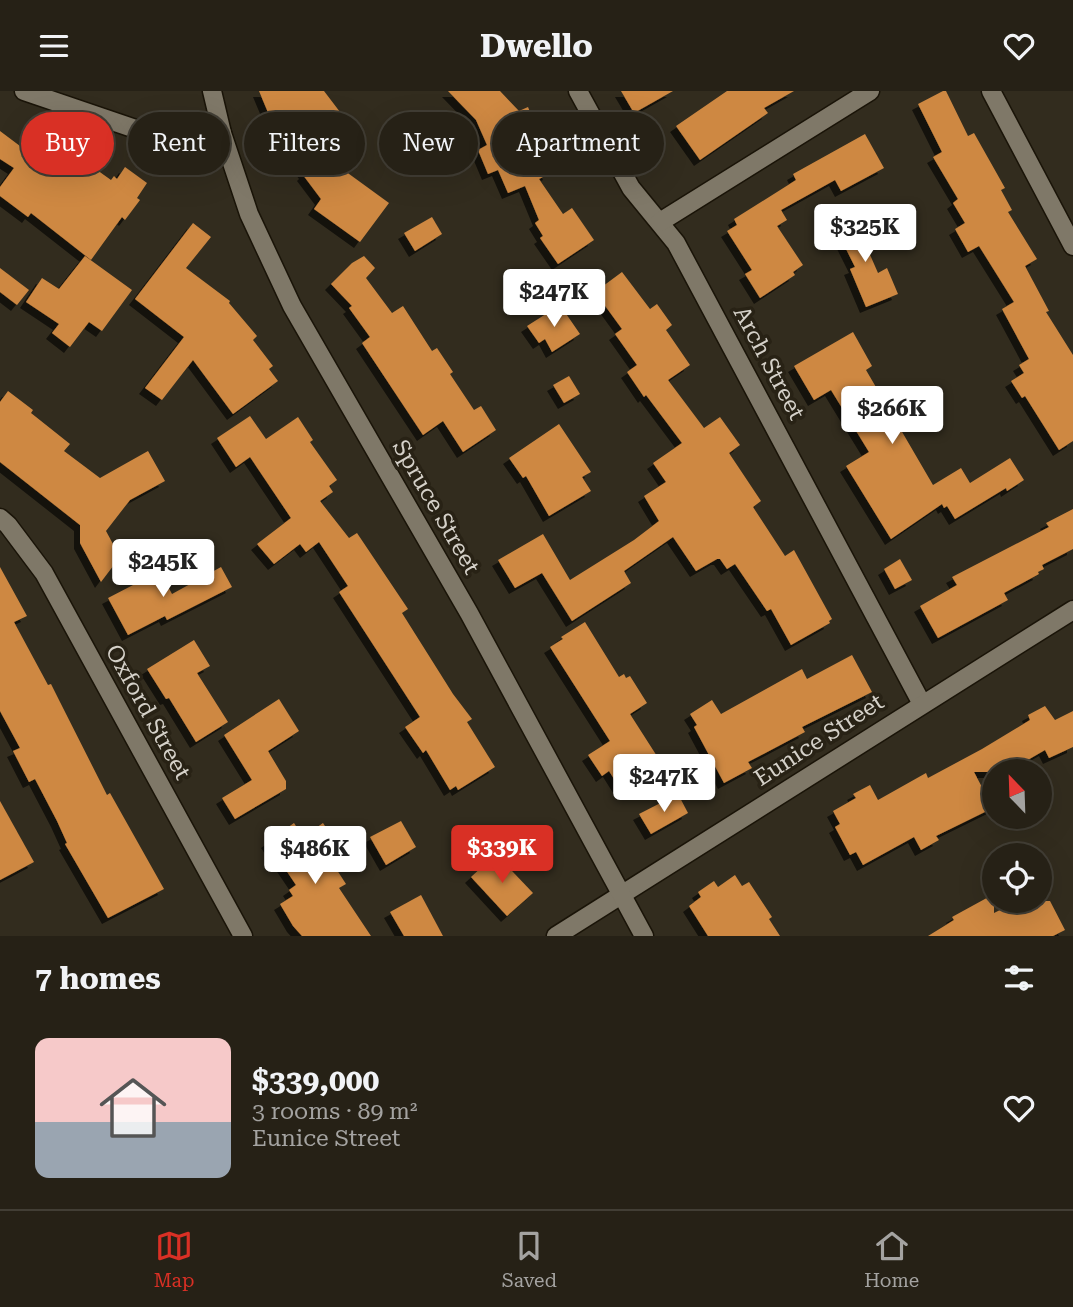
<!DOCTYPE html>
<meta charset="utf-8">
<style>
:root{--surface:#262116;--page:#322e23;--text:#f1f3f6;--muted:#a4a3a1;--line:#423e35;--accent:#d93025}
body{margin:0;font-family:"Roboto Serif",serif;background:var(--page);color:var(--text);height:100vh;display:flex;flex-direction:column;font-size:26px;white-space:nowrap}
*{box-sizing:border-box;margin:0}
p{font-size:23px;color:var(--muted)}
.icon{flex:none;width:38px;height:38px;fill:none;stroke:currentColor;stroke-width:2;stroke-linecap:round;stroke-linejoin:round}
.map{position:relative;height:845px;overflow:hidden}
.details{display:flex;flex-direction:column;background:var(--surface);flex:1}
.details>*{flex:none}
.top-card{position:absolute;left:21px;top:21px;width:700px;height:63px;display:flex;gap:14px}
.needle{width:46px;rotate:337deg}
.fabs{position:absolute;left:982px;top:668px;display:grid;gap:14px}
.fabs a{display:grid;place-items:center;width:70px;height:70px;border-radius:50%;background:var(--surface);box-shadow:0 7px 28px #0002,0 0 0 2px var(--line);font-size:35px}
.price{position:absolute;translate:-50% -60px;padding:0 16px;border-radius:7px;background:#fff;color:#222;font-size:23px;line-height:46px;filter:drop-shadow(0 2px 4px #0008)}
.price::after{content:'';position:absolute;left:50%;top:42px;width:21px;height:16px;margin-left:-10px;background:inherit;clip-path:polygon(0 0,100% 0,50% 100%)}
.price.current{background:var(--accent);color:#fff}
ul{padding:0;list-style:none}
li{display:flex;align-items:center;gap:21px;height:175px;padding:0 35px}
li+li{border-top:2px solid var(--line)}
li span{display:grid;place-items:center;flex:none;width:196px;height:140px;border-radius:14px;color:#555}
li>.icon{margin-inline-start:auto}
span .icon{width:84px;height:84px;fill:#fffc;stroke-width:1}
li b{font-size:30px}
h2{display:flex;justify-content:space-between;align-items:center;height:84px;padding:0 35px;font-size:30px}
.tag{padding:0 24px;border-radius:32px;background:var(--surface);box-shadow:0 7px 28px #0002,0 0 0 2px var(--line);font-size:24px;line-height:63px}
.tag.current{background:var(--accent);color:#fff}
header{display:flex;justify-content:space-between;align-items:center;height:91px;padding:0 35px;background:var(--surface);font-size:32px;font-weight:700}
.dock{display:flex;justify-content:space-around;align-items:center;height:98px;border-top:2px solid var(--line);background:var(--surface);font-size:19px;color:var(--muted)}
.dock a{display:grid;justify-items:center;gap:4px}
.dock .current{color:var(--accent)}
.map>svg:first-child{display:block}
.building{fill:#ce8842;filter:url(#shadow)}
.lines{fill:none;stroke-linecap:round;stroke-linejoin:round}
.minor-casing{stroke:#1a1408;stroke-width:21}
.tertiary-casing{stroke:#1a1408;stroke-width:21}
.minor{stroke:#7f7868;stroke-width:18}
.tertiary{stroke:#7f7868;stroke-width:18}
.labels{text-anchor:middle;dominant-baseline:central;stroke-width:7;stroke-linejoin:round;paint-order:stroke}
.street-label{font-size:23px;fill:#d5d1c9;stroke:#282215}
</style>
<header><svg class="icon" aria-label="menu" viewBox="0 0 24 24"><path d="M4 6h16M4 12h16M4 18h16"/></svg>Dwello<svg class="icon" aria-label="heart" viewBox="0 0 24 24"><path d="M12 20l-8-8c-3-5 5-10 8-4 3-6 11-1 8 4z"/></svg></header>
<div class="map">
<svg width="1073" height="845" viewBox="0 0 1073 845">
<defs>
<filter id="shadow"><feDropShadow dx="-6" dy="6" stdDeviation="0" flood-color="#0009"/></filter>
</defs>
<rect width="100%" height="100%" fill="#322c1e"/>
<g class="building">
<polygon points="259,0 324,0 340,21 333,27 354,52 346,58 348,61 334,72 389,112 360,151 314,118 321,108 303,84 305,82 279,48 283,45 272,31"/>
<polygon points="448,0 500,0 519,20 528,16 540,46 534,49 549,83 539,88 563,123 572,117 594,149 558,173 540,147 543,145 535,132 539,129 525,95 508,102 498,79 488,83 478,59 487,54 476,29"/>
<polygon points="621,0 673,0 634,22"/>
<polygon points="727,0 794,0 764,17 768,22 700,69 676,35"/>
<polygon points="943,0 946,0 968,45 974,42 1005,97 1001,99 1012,119 1008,121 1037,168 1025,175 1049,220 1046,221 1073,264 1073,350 1059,359 1025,305 1022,307 1011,290 1024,282 1019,274 1029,268 1002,218 1014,211 979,155 968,161 955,138 965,132 953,112 958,108 933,66 942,61 918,13"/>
<polygon points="0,40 60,85 76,64 111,89 114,85 117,88 125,76 147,92 137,107 140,109 125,129 122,126 91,169 31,122 28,126 0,105 0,96 14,77 0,68"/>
<polygon points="865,43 884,77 841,100 835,89 781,119 787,129 777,135 803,174 793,181 795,184 760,207 745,183 752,179 727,140 737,134 734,128 796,89 793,83"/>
<polygon points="856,123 868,148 864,150 878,182 887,177 898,203 866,216 850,178 855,176 834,134"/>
<polygon points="432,126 442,143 415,160 404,142"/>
<polygon points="193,132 211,146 186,177 230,210 229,212 257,245 253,249 273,275 269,278 278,290 233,323 193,269 162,309 145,297 184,246 135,208"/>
<polygon points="85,165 132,199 102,240 89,231 70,256 52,242 59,233 26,211 42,187 59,198"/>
<polygon points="364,165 375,177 366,187 392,222 403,215 432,260 437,257 453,281 450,283 474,319 481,315 496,339 463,361 443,330 423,344 362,252 370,246 349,217 352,215 331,193 352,172"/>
<polygon points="0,177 29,199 17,214 0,201"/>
<polygon points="622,181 650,218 657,213 672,234 666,239 690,274 668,289 704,337 720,326 740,354 729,362 761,410 753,416 785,465 794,459 832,528 829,530 830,532 791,554 771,518 767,520 735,473 727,478 720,468 717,468 696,480 673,446 624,480 631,492 572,530 542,482 515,497 498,469 543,443 570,489 634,449 659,430 644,405 666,391 653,372 682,352 646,304 644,306 627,281 637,274 615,243 622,238 595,201"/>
<polygon points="560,214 580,243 552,261 545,248 539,252 527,235"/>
<polygon points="853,241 872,275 866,279 933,394 961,377 970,392 1010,367 1024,389 1007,400 1006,397 955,428 947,415 944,417 942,413 891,448 846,375 869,361 831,299 814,309 794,275"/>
<polygon points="569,285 580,303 564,312 553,294"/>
<polygon points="8,300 33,319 31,322 70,353 64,360 100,387 148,360 165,390 130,409 106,440 120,466 101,491 80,452 80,434 0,371 0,311"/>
<polygon points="250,325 266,348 298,326 313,349 310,351 337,389 329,395 333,401 320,410 349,447 357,442 408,518 402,522 453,603 472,628 467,631 495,676 458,699 456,695 450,699 426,659 423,662 405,636 420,626 339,501 348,495 319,451 306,461 300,453 274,473 257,453 291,427 250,366 236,376 217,347"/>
<polygon points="559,333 591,381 582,386 591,400 549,425 526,385 523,387 509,367"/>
<polygon points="1073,418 1073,458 1042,474 1044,478 1038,481 1039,483 1004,502 1008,509 938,547 920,515 957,494 952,486 1049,436 1046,432"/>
<polygon points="900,468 912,489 895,498 884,478"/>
<polygon points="0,476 27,525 14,531 48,594 51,593 60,611 107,704 110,702 164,798 108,827 65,753 67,752 57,730 35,688 29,691 13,660 20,657 0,620"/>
<polygon points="221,476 232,496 167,529 165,525 128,544 108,507 160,480 172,503"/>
<polygon points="585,531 619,586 624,583 626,587 630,585 647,612 630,623 662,673 621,699 609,680 602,685 588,664 610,650 550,556 563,548 561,546"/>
<polygon points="194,549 210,575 197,582 228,631 196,651 169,607 166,608 147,578"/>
<polygon points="852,564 872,601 802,636 805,641 748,671 752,677 724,692 694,636 697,634 690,623 712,609 721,623 802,578 807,588"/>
<polygon points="279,608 299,640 268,660 286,690 286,698 235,728 222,707 252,689 224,644"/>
<polygon points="1045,615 1055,629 1073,620 1073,656 1049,667 1045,659 1007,681 974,681 993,717 936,745 939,749 921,759 914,746 863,774 856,761 850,764 835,736 840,733 833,720 856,707 853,703 870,694 878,709 926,682 928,687 982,658 1030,629 1028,624"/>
<polygon points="678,703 688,722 651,743 639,723"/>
<polygon points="0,710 34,771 0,789"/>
<polygon points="401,730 416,756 386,774 370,746"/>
<polygon points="294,732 303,746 323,732 334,749 322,756 346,793 339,797 371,845 302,845 293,835 280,813 293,805 289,799 296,794 267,751"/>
<polygon points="496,763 533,802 507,825 471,786"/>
<polygon points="735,784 742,795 749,791 772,826 769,828 780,845 708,845 689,815 701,806 698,801 714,790 718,796"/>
<polygon points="994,803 994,822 1018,810 1050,810 1065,839 1053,845 928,845 954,829 952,826"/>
<polygon points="421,804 443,845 404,845 390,821"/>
</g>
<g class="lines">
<g class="minor-casing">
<g id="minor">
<polyline points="578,0 631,97 676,152 922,613"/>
<polyline points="991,0 1073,155"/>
<polyline points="660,131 870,0"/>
<polyline points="0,427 8,434 44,482 243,845"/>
<polyline points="556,845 1073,519"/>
</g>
</g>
<g class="tertiary-casing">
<g id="tertiary">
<polyline points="24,0 162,47 173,48 222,42"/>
<polyline points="212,0 222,42 249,123 292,215 469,522 644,845"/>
</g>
</g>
<use href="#minor" class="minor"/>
<use href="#tertiary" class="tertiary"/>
</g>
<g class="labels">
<g class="street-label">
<text transform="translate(769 272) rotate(62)">Arch Street</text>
<text transform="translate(436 416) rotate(60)">Spruce Street</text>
<text transform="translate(148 621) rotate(61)">Oxford Street</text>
<text transform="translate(819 649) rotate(-33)">Eunice Street</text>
</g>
</g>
</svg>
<div class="fabs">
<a><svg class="needle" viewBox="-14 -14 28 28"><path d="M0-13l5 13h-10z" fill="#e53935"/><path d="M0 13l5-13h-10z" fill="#a4a3a1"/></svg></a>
<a><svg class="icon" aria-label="locate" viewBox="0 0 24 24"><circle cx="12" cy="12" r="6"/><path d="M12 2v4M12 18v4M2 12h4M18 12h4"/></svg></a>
</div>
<b class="price" style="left:865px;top:173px">$325K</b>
<b class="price" style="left:554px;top:238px">$247K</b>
<b class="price" style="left:892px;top:355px">$266K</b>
<b class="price" style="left:163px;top:508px">$245K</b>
<b class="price" style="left:664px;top:723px">$247K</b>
<b class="price current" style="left:502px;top:794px">$339K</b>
<b class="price" style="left:315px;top:795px">$486K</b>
<div class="top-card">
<a class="tag current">Buy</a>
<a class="tag">Rent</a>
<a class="tag">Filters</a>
<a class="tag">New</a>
<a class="tag">Apartment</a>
</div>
</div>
<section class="details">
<h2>7 homes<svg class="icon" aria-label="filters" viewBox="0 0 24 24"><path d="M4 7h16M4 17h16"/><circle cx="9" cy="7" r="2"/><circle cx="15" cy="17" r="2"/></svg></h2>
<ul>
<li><span style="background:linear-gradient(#f6c9c9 60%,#9aa5b1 0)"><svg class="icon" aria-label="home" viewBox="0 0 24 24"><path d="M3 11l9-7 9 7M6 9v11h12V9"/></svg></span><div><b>$339,000</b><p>3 rooms · 89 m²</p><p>Eunice Street</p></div><svg class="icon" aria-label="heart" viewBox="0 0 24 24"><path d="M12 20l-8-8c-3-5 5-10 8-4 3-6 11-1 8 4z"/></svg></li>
</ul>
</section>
<nav class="dock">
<a class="current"><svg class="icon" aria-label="map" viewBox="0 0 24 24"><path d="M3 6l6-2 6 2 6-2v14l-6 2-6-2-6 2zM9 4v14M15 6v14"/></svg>Map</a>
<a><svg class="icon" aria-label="saved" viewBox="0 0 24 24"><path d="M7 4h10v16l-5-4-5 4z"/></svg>Saved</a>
<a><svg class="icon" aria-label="home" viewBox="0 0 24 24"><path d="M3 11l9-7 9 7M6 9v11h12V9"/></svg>Home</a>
</nav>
